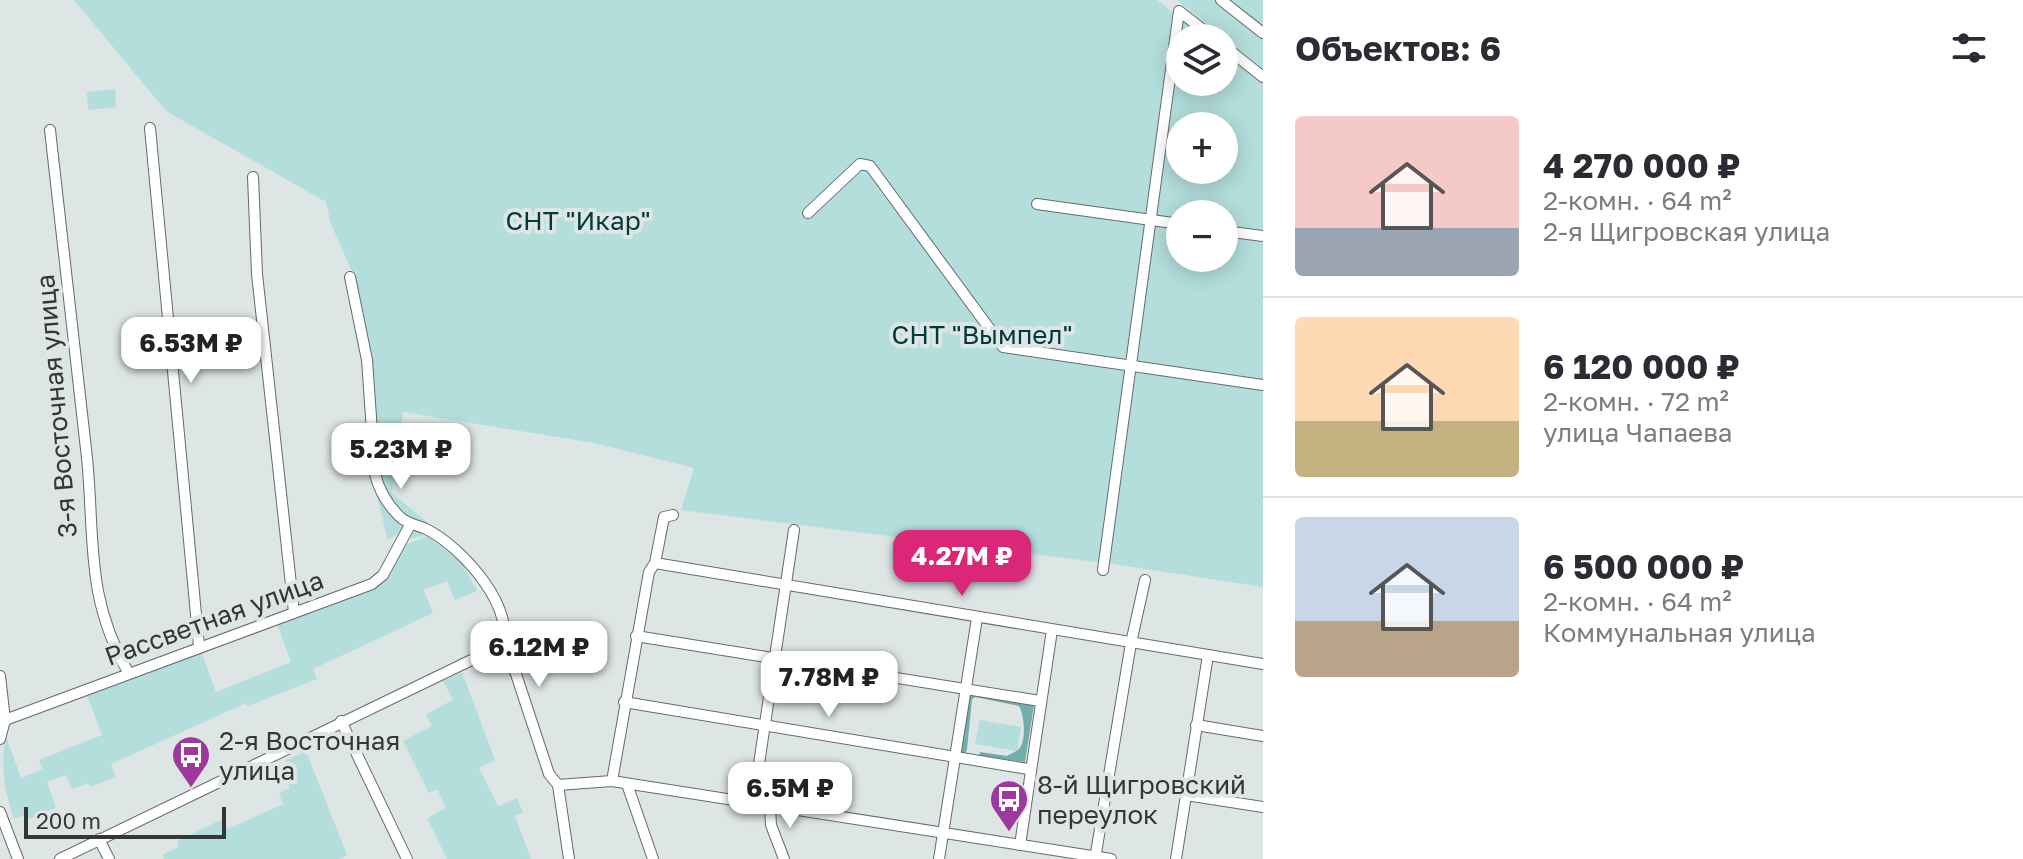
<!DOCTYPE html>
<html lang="ru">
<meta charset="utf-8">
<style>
:root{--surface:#fff;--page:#f7f7f7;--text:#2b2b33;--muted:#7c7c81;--line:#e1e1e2;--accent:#db2777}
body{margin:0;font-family:"Golos Text",sans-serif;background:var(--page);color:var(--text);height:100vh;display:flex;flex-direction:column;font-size:30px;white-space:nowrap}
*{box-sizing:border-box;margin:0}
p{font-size:26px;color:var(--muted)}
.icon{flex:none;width:44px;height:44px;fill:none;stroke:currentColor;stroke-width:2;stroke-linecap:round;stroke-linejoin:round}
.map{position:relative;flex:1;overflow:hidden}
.drawer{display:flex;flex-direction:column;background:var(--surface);width:760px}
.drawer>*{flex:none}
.tools{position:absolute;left:1166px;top:24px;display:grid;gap:16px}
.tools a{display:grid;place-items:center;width:72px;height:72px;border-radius:50%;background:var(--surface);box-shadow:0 4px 20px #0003;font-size:40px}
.scale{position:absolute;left:24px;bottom:20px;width:202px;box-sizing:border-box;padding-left:8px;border:4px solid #353737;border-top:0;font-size:22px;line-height:28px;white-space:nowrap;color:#353737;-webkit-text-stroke:6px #dee5e5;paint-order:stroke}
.price{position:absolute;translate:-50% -68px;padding:0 18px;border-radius:16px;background:#fff;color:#222;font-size:26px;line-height:52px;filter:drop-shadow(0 2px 4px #0008)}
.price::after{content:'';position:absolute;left:50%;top:48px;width:24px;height:18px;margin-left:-12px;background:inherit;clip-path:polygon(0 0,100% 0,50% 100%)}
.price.active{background:var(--accent);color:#fff}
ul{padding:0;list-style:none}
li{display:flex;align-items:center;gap:24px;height:200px;padding:0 32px}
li+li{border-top:2px solid var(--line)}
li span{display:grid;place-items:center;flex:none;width:224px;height:160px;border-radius:8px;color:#555}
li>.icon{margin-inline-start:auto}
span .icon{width:96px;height:96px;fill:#fffc;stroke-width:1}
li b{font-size:34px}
h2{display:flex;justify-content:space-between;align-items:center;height:96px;padding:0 32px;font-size:34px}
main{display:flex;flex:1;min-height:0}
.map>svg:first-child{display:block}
.green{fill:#b3dedc;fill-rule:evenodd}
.forest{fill:#72adab}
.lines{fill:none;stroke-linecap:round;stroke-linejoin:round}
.minor-casing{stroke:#656b6b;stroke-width:12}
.minor{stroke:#fff;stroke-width:10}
.labels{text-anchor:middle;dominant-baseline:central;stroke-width:8;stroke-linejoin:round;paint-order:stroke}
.park-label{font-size:26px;fill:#003b3a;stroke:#dee5e5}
.street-label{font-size:26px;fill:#353737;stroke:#dee5e5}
.poi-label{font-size:26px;fill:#353737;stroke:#dee5e5;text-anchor:start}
</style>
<main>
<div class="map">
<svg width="1263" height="859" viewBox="0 0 1263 859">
<rect width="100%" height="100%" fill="#dee5e5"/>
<g class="green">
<path d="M74,0h1083l48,38h-25v44h44v-29l39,30v504l-150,-23 -432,-54 13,-42 -100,-25 -191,-31 -11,81 55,46 -17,-6 -18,6 -5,-11 -19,12 -14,-55 -8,-159 -10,-46 -25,-56 -5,-22 -160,-91zM1180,126h44v44h-44zM1180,214h44v44h-44z"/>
<polygon points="1177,0 1263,0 1263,69"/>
<polygon points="115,89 116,107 88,110 87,92"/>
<path d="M427,536l35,26 15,29 -22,9 -8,-19 -23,9 9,23 -120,56 4,10 -69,27 -2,-3 -135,61 5,13 -25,10 -3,-4 -16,6 -6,-14 -19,7 9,26 -27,11 -3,-5 -12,5c-10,-28 -14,-56 -8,-83l15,42 21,-9 -3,-9 63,-25 -16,-42 114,-45 16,44 75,-30 -15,-41 100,-35 29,-41z"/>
<polygon points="462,672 495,760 479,768 498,806 517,798 523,813 515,816 531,859 447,859 427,818 446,808 437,789 429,793 403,741 432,726 426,714 453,700 443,681"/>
<polygon points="980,720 1021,727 1017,751 975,744"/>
<polygon points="306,751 347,855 339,859 164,859 162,855 179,847 177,841 223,819 228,829 283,804 279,793 290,788 285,776 290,774 285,761"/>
</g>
<path class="forest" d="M968,694l66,11 -9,57 -46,-6 1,-4 27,4c4,-3 9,-4 12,-7 8,-9 5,-35 0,-43l-44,-9 -3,2 -5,50 -2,6 -6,-1z"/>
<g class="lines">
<g class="minor-casing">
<g id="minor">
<polyline points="1221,0 1263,33"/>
<polyline points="1224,46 1263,77"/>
<polyline points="150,128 199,646"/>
<path d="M50,130c12,109 25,219 37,328 8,80 -2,139 41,214"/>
<polyline points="253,177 257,274 294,612"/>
<polyline points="1037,204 1180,224"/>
<polyline points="808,213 860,164 870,166 1003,347 1263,385"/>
<polyline points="1224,231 1263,236"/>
<path d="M350,277l17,83 8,114c4,16 12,30 24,42 9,9 17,8 27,13 35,17 95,82 74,123"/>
<polyline points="655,563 1263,664"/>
<polyline points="1103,570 1179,11 1214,38"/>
<polyline points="636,636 1040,701"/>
<polyline points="0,676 5,720 0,739"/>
<polyline points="624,702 1028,769"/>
<polyline points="5,720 372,584 383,575 410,525"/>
<polyline points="341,721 407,859"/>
<polyline points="1196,725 1263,736"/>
<polyline points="612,781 649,572 655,563 664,517 673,515"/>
<polyline points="627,784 653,859"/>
<polyline points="558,785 612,781 1111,859"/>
<polyline points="1186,795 1263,807"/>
<polyline points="753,804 794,530"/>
<polyline points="770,807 771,825 784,859"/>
<polyline points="0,812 18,859"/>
<polyline points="99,839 109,859"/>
<polyline points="1020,845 1052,630"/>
<path d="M60,859l426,-206c14,-4 22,2 28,15l35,106 9,11 11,74"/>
<polyline points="939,859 977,618"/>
<polyline points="1095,859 1131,643 1145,580"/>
<polyline points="1176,859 1208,655"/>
</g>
</g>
<use href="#minor" class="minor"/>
</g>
<defs>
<g id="bus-pin" transform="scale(2)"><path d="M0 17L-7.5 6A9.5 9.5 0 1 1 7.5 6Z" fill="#9d389d" stroke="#dee5e5"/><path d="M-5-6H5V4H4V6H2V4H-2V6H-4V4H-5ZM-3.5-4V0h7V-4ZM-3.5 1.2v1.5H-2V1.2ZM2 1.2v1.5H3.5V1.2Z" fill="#fff"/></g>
</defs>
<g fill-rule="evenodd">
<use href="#bus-pin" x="191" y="755"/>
<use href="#bus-pin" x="1009" y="799"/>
</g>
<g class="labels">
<g class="park-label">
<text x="578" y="220">СНТ "Икар"</text>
<text x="982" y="334">СНТ "Вымпел"</text>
</g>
<g class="street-label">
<text transform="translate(56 406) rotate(-95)">3-я Восточная улица</text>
<text transform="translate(214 618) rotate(-20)">Рассветная улица</text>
</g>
<g class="poi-label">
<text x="219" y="740">2-я Восточная<tspan x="219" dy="30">улица</tspan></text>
<text x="1037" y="784">8-й Щигровский<tspan x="1037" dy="30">переулок</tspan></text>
</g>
</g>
</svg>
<div class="tools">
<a><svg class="icon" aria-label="layers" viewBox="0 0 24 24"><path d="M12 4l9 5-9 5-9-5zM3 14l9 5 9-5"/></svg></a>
<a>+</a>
<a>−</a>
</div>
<div class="scale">200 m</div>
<b class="price" style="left:191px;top:385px">6.53M ₽</b>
<b class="price" style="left:401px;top:491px">5.23M ₽</b>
<b class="price active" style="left:962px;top:598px">4.27M ₽</b>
<b class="price" style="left:539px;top:689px">6.12M ₽</b>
<b class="price" style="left:829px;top:719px">7.78M ₽</b>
<b class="price" style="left:790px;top:830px">6.5M ₽</b>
</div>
<section class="drawer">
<h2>Объектов: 6<svg class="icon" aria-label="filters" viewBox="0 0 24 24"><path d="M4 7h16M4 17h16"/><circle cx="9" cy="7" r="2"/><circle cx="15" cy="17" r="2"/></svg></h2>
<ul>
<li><span style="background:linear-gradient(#f6c9c9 70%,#9aa5b1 0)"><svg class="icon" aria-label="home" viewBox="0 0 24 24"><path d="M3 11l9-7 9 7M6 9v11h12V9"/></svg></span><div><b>4 270 000 ₽</b><p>2-комн. · 64 m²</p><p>2-я Щигровская улица</p></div></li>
<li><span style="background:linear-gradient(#ffd9b3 65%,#c2b280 0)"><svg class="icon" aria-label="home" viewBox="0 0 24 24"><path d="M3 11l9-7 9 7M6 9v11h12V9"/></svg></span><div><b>6 120 000 ₽</b><p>2-комн. · 72 m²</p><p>улица Чапаева</p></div></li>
<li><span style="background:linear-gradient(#c9d6e8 65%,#b9a48a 0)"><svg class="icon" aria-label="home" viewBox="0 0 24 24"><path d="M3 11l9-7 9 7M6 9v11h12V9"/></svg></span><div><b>6 500 000 ₽</b><p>2-комн. · 64 m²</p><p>Коммунальная улица</p></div></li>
</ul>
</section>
</main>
